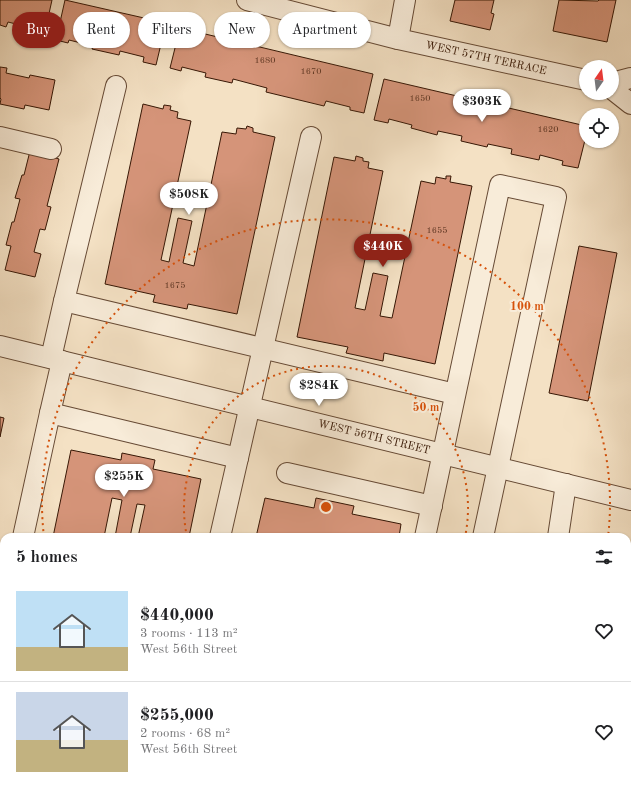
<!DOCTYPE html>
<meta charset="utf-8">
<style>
:root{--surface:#fff;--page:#f2f2f2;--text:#202124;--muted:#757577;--line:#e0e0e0;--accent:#8f2418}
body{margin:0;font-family:"Old Standard TT",serif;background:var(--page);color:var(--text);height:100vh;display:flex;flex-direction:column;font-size:15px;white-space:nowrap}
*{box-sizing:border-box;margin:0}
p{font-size:13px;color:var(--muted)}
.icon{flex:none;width:22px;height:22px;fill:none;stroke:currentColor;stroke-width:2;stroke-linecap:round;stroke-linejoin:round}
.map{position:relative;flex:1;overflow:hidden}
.details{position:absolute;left:0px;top:533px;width:631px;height:256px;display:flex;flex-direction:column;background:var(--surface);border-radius:12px 12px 0 0;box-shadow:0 1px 3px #0004}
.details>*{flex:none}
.hud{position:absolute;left:12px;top:12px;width:400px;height:36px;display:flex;gap:8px}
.needle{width:26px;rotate:14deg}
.buttons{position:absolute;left:579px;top:60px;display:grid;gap:8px}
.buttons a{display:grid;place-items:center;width:40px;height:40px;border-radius:50%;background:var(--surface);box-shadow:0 1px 3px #0004;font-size:20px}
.price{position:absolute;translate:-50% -34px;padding:0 9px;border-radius:14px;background:#fff;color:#222;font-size:13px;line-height:26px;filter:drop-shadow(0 1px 2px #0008)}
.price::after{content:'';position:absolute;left:50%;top:24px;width:12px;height:9px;margin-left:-6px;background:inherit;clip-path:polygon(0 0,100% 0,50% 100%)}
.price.selected{background:var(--accent);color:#fff}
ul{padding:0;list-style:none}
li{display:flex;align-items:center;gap:12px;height:100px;padding:0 16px}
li+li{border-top:1px solid var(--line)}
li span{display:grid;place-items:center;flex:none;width:112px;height:80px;border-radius:0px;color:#555}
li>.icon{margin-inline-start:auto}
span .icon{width:48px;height:48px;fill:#fffc;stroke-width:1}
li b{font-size:17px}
h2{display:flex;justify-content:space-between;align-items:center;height:48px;padding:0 16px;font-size:17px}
.tag{padding:0 14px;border-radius:18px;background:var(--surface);box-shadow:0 1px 3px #0004;font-size:14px;line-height:36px}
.tag.selected{background:var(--accent);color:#fff}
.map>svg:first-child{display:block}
.building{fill:#d59479;stroke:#371705}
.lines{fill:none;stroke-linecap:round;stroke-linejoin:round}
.minor-casing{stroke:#664a35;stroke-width:22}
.major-casing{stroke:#371705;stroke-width:24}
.minor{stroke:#f8ecd9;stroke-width:20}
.major{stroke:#f4e1c4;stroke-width:22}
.ring{fill:none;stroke:#d6520b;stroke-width:2;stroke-dasharray:2 4}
.labels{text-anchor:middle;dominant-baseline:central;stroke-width:4;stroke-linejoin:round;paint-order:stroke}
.number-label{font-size:9px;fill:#5e3622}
.street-label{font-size:11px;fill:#371705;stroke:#f8ecd9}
.centre{fill:#d6520b;stroke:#f8ecd9;stroke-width:2}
.ring-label{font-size:12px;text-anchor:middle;font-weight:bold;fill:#d6520b;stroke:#f8ecd9;stroke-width:4;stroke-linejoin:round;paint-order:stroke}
</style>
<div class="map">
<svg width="631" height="789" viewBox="0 0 631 789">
<rect width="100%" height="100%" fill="#f4e1c4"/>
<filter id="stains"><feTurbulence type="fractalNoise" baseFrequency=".005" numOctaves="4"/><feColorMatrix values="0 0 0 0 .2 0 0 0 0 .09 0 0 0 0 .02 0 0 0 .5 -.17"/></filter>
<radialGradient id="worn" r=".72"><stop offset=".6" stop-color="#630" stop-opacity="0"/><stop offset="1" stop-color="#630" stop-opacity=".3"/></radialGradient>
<g class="building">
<polygon points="0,0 52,0 44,36 27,32 28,27 8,22 6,27 0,25"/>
<polygon points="65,0 166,23 156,65 143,62 144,57 120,51 119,55 92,49 93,46 69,40 68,43 56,40"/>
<polygon points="455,0 494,0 491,13 494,14 490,30 450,21"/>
<polygon points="559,0 598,1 599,0 616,0 607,42 553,31"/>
<polygon points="180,28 373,74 364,113 350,110 350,107 326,101 324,106 266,92 267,88 233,79 232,83 205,77 206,73 182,67 181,71 170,68"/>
<polygon points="0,67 7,68 6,73 29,78 30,75 55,80 49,110 25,105 24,109 0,104 1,99 0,98"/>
<polygon points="384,79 586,126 586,136 578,168 562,165 563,161 540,155 539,160 511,154 512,149 488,144 487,147 461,141 462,136 438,131 437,135 411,128 412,125 389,119 388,123 374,120"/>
<polygon points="143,104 163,109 164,105 171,106 170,110 178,112 177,118 191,121 161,260 169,262 178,218 192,221 183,263 194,266 222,132 236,134 237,128 246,129 247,126 253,128 253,132 275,137 237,314 188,304 187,309 153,302 155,295 105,284"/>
<polygon points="30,151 59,159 47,206 51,207 45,230 40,229 34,252 41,254 35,277 5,270 11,246 6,245 12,222 14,222 20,199 15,198 22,175 24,175"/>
<polygon points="356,156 363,158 363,161 369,162 368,168 383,171 355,308 365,310 373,273 388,276 380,316 392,318 421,181 435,184 436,177 446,179 446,176 451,176 450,182 472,186 435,364 384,353 383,361 346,353 348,347 297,337 334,157 355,161"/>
<polygon points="579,246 617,253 588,401 549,393"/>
<polygon points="0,417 4,418 0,437"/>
<polygon points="71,450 121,460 122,453 155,460 153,469 201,479 189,537 138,537 145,505 137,504 130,537 115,537 122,500 112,498 104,537 53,537"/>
<polygon points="265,498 314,508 316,498 354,506 352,514 401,524 399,537 256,537"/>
<polygon points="631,775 631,789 628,789"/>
<polygon points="245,785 441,785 440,789 262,789"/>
</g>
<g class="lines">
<g class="minor-casing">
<g id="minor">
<path id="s1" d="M247,0l151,39 188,41"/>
<polyline points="398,39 405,0"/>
<polyline points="612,83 631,78"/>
<polyline points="116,86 64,301 455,394"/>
<polyline points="612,89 631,104"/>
<polyline points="0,137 51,149"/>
<path id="s2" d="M0,346l631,154"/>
<polyline points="51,358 64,301"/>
<polyline points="50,413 62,361"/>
<polyline points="287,473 432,506"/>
<polyline points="23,537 50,413 238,458"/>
<polyline points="220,537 311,137"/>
<polyline points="425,537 500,185 556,197 483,537"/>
<polyline points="558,537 566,484"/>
<polyline points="627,624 631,625"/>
<polyline points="3,626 4,621"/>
<polyline points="0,657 4,657"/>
<polyline points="546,785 564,789"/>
<path d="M99,789c8,-6 20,-2 29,0"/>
<polyline points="525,789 526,785"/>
</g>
</g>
<g class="major-casing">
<g id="major">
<polyline points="627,579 631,560"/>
<polyline points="584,789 585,785"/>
</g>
</g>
<use href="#minor" class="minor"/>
<use href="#major" class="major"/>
</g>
<g class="ring">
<path d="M187 537A142 142 0 1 1 465 537"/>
<path d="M383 785A284 284 0 0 1 361 789M291 789A284 284 0 0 1 269 785M44 537A284 284 0 1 1 608 537"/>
</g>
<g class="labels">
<g class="number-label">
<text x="265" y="60">1680</text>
<text x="311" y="71">1670</text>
<text x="420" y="98">1650</text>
<text x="548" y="129">1620</text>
<text x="437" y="230">1655</text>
<text x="175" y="285">1675</text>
</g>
<g class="street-label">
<text stroke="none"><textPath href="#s1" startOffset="246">WEST 57TH TERRACE</textPath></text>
<text stroke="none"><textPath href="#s2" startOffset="385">WEST 56TH STREET</textPath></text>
</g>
</g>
<circle cx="326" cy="507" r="6" class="centre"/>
<g class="ring-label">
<text x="527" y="310">100 m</text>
<text x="426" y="411">50 m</text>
</g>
<rect width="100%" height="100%" filter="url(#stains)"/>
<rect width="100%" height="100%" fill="url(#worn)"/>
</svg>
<div class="buttons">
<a><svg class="needle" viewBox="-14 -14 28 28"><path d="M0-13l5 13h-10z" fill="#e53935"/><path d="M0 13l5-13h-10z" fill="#757577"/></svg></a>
<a><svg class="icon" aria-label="locate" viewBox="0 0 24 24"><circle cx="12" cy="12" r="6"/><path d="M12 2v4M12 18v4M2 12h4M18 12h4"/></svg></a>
</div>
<b class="price" style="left:482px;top:123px">$303K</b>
<b class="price" style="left:189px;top:216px">$508K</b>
<b class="price selected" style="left:383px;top:268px">$440K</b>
<b class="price" style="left:319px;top:407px">$284K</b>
<b class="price" style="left:124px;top:498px">$255K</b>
<div class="hud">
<a class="tag selected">Buy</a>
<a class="tag">Rent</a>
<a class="tag">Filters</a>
<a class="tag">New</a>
<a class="tag">Apartment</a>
</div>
<section class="details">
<h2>5 homes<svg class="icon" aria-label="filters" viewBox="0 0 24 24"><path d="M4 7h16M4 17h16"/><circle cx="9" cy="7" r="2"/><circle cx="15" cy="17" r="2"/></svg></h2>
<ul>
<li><span style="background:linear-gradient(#bfe0f5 70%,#c2b280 0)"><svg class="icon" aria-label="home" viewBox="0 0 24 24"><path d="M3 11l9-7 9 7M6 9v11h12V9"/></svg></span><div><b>$440,000</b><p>3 rooms · 113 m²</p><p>West 56th Street</p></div><svg class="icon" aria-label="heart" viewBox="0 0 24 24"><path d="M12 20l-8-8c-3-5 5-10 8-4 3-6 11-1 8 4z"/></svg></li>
<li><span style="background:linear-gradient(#c9d6e8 60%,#c2b280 0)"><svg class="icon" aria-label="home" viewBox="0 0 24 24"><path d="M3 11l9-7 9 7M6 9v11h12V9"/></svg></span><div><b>$255,000</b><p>2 rooms · 68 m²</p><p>West 56th Street</p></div><svg class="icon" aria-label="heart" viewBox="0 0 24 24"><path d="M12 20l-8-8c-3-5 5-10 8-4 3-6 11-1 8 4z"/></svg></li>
</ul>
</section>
</div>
